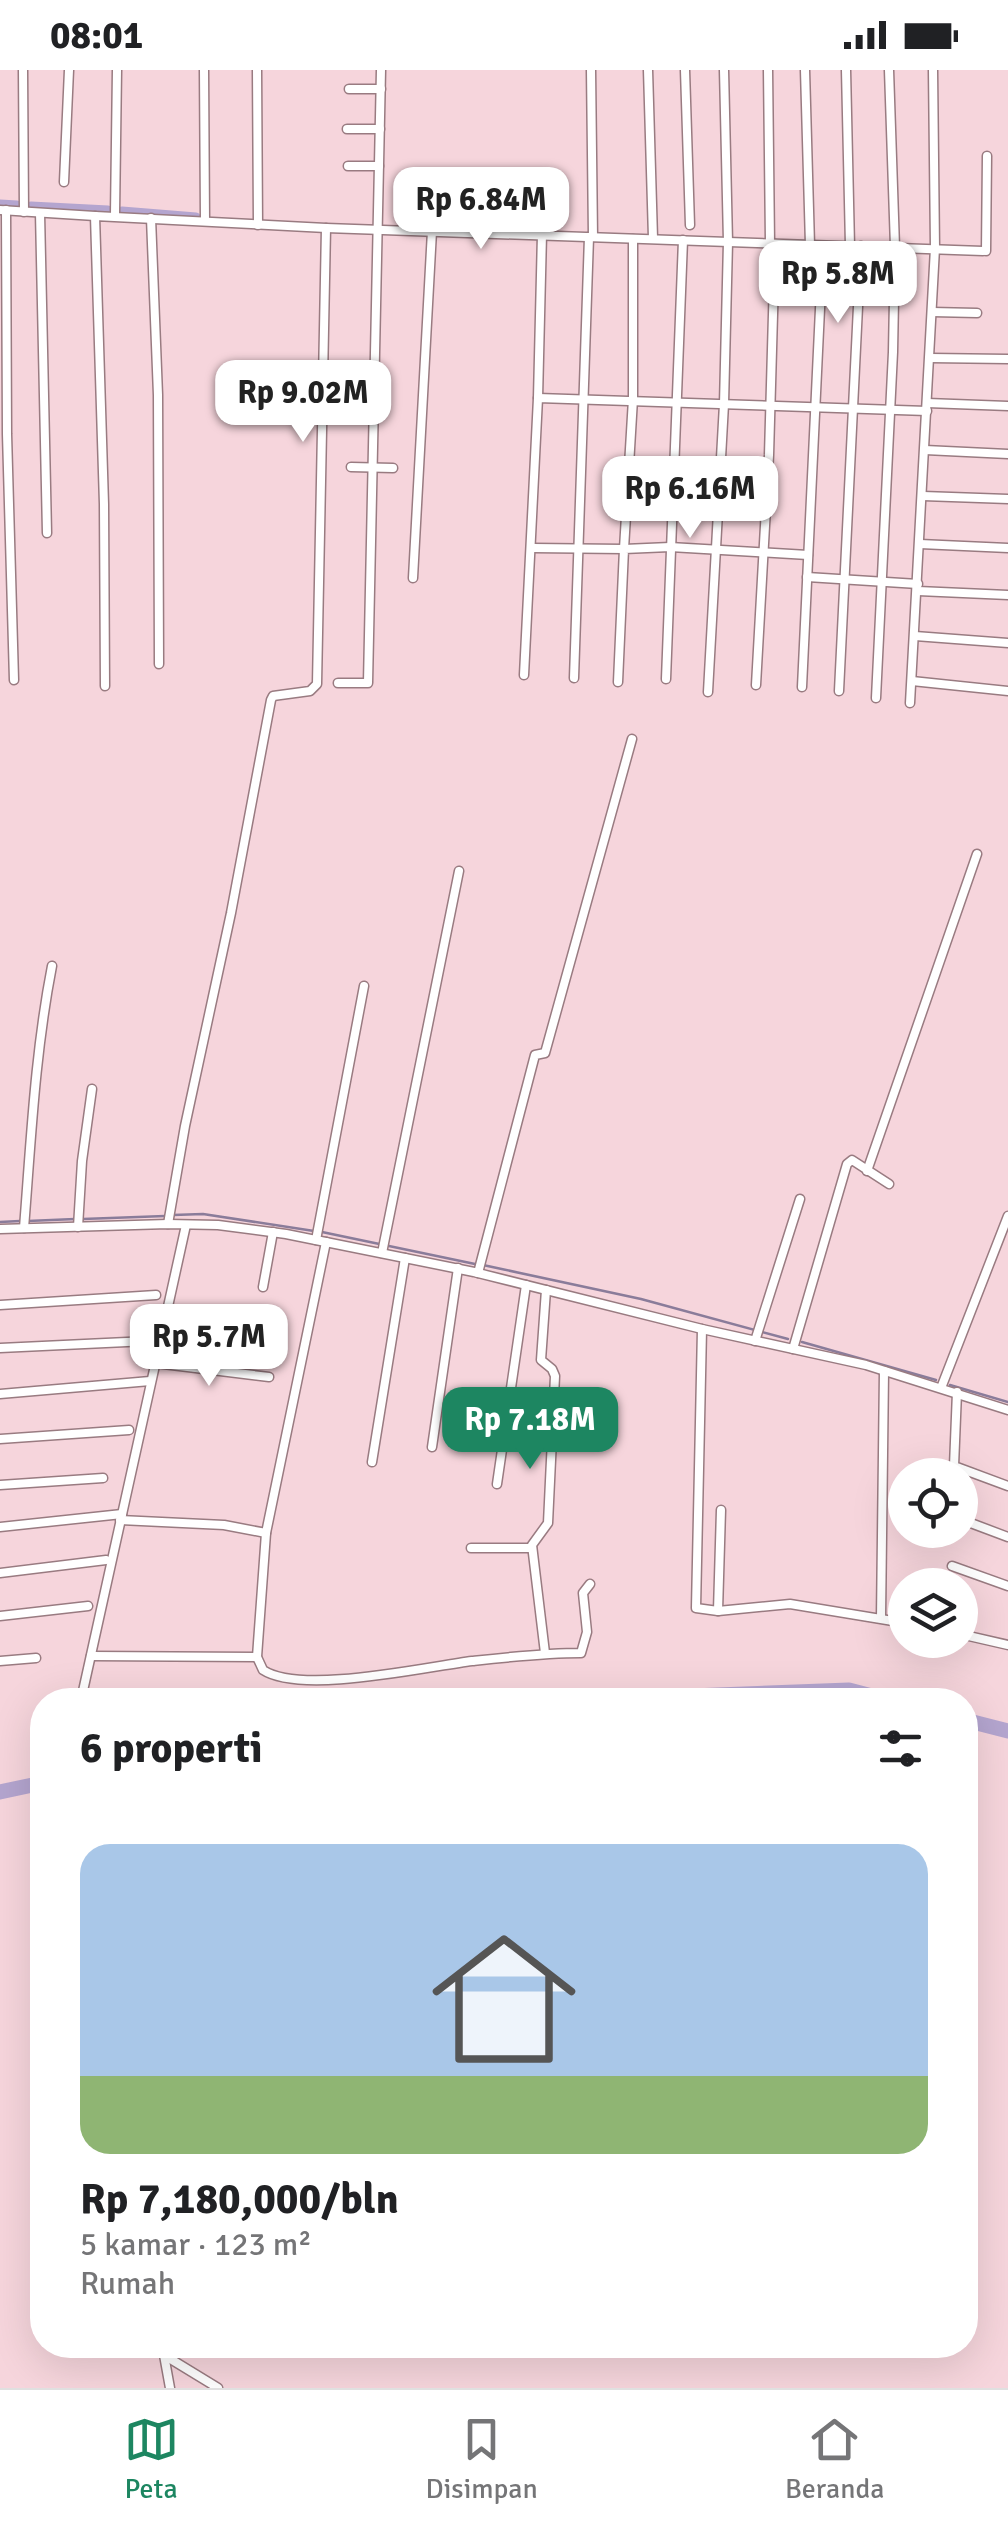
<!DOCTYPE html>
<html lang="id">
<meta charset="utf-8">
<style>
:root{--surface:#fff;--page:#f6f6f6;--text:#202124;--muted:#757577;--line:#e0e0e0;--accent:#1d8661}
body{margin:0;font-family:Signika,sans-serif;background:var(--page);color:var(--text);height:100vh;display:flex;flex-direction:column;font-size:38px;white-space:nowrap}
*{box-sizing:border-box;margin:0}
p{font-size:32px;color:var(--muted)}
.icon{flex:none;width:55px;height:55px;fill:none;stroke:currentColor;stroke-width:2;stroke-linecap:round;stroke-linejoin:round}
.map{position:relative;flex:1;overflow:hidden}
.panel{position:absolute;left:30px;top:1618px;width:948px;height:670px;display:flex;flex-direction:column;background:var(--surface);border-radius:40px;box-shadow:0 10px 40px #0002}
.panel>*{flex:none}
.tools{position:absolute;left:888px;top:1388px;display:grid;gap:20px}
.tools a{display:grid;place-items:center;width:90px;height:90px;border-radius:50%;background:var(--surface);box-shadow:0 10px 40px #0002;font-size:50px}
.price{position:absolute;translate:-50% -85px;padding:0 22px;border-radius:20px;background:#fff;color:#222;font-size:32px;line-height:65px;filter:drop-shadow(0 2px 5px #0008)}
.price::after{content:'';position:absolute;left:50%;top:60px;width:30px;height:22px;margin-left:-15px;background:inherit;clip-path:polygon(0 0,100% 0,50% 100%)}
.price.selected{background:var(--accent);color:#fff}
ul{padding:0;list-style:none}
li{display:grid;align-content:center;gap:20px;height:530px;padding:0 50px}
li+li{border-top:2px solid var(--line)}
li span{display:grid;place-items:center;height:310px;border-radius:30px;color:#555}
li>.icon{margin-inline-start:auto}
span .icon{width:180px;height:180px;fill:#fffc;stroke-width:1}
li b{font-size:42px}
h2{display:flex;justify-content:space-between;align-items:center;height:120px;padding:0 50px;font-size:42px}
.status{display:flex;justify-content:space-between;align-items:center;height:70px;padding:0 50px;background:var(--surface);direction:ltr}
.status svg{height:28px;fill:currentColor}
.tabs{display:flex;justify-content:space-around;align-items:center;height:140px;border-top:2px solid var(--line);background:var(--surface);font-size:28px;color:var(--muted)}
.tabs a{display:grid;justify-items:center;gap:5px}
.tabs .selected{color:var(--accent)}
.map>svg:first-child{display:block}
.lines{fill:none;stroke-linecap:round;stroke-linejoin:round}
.stream{stroke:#8a7c9a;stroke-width:2.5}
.canal{stroke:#b4a5cf;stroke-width:9}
.river{stroke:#b4a5cf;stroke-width:15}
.street-casing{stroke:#997b81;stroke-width:11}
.street{stroke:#fff;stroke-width:8}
</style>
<div class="status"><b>08:01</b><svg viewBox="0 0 49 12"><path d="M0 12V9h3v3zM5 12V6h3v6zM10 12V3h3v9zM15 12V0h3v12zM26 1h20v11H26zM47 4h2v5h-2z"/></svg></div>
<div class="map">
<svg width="1008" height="2318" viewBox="0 0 1008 2318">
<rect width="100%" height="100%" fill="#f6d5dc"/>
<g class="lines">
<g class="stream">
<polyline points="173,1145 203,1144 314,1161"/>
<polyline points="83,1149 165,1146"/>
<polyline points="28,1151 75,1149"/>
<polyline points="0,1152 20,1151"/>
<polyline points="322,1162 475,1194"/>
<polyline points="483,1195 641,1229 788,1269"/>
<polyline points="802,1272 936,1310"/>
<polyline points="950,1315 1008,1332"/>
</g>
<g class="canal">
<polyline points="0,134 17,135"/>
<polyline points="31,136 108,140"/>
<polyline points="122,141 196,147"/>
</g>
<g class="river">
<polyline points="585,1630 849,1620 887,1630"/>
<polyline points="965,1650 1008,1661"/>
<polyline points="0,1722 42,1713"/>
</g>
<g class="street-casing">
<g id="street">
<polyline points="23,0 24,142"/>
<polyline points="204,0 205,151"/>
<polyline points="257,0 258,155"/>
<polyline points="591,0 593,167"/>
<polyline points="648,0 653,168"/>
<polyline points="685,0 690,155"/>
<polyline points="768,0 770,173"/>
<polyline points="805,0 810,175"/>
<polyline points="846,0 850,176"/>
<polyline points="349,19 381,19"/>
<polyline points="347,59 380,59"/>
<polyline points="348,96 379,96"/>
<polyline points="64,112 69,0"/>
<polyline points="0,140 95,146"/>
<polyline points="6,140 7,364 14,610"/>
<polyline points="40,143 47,463"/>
<polyline points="115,144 117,0"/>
<polyline points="151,148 158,325 159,594"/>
<polyline points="986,181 987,86"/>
<polyline points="932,242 977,243"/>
<polyline points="930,288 1008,289"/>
<polyline points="538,328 542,164"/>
<polyline points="927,333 1008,336"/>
<polyline points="925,380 1008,384"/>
<polyline points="351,397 393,398"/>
<polyline points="923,426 1008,429"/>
<polyline points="920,474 1008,478"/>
<polyline points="533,478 624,479 633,329 633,169"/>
<polyline points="807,507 918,514"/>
<polyline points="413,508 432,161"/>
<polyline points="918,521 1008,525"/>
<polyline points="915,566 1008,573"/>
<polyline points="524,605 538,328 927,341"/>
<polyline points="574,608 589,167"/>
<polyline points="666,609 683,170"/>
<polyline points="912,611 1008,621"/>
<polyline points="618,612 624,479 670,477 808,485"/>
<polyline points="338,613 368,613 381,0"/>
<polyline points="756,615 769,385 775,174"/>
<polyline points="105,616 104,434 95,146 326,158 983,181"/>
<polyline points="802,617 823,176"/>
<polyline points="839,621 861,176"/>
<polyline points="708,622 724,334 728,172 724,0"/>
<polyline points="876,628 893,282 895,177 889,0"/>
<polyline points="910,633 935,178 933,0"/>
<polyline points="867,1101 977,784"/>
<polyline points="168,1154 185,1056 231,843 271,630 273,626 310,621 317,614 326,158"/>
<polyline points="78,1157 82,1091 92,1019"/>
<path d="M24,1158c7,-88 11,-175 28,-262"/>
<polyline points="0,1159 168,1154 218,1155 286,1164 474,1202 702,1259 866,1295 1008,1340"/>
<polyline points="316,1170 364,916"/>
<path d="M326,1172l-60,291 -8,110 -1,14 6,13c38,25 162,-3 209,-9 37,-4 73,-8 109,-8l6,-21 -4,-39 7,-9"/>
<polyline points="382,1183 459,801"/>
<polyline points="478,1203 535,985 545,983 632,669"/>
<polyline points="263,1217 273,1162"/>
<polyline points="0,1235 156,1225"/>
<polyline points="702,1259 696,1538 718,1541 790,1534 905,1553"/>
<polyline points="755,1271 800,1129"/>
<polyline points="0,1278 148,1271"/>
<polyline points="793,1279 847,1094 852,1090 889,1114"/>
<polyline points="155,1293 269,1307"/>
<polyline points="941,1318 1008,1146"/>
<polyline points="957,1322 954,1396 1008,1416"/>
<polyline points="0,1324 150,1311"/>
<polyline points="0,1369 129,1360"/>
<polyline points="432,1377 458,1198"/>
<polyline points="372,1392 405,1188"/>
<polyline points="497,1414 526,1215"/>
<polyline points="0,1415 103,1408"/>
<polyline points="960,1449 1008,1467"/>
<polyline points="120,1450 224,1455 266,1463"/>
<polyline points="0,1457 122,1444"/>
<polyline points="471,1478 532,1478"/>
<polyline points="952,1496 1008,1516"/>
<polyline points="0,1503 106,1490"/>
<polyline points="718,1541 721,1440"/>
<polyline points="0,1546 88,1536"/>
<polyline points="881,1548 884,1301"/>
<polyline points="960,1564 1008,1575"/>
<polyline points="545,1583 532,1475 548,1453 555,1306 552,1299 541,1290 546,1220"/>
<polyline points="91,1586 257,1587"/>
<polyline points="0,1591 36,1588"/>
<polyline points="81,1630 186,1155"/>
<polyline points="164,2285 218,2318"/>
<polyline points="164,2285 170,2318"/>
</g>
</g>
<use href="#street" class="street"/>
</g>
</svg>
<div class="tools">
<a><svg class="icon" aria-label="locate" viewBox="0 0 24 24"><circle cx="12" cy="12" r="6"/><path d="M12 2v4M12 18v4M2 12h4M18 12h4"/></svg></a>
<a><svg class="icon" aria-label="layers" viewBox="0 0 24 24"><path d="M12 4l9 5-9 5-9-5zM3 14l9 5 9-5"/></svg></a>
</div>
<b class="price" style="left:481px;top:182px">Rp 6.84M</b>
<b class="price" style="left:838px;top:256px">Rp 5.8M</b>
<b class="price" style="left:303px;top:375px">Rp 9.02M</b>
<b class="price" style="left:690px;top:471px">Rp 6.16M</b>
<b class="price" style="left:209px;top:1319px">Rp 5.7M</b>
<b class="price selected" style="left:530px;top:1402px">Rp 7.18M</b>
<section class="panel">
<h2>6 properti<svg class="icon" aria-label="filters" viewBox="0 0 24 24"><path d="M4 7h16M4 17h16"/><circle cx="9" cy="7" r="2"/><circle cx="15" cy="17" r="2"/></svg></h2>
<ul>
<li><span style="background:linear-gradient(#a9c7e8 75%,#8fb573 0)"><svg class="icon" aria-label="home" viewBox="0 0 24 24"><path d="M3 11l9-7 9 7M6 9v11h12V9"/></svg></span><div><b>Rp 7,180,000/bln</b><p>5 kamar · 123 m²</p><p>Rumah</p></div></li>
</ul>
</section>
</div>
<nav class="tabs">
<a class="selected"><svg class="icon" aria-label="map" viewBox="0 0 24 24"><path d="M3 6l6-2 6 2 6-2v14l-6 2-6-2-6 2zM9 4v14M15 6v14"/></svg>Peta</a>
<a><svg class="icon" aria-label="saved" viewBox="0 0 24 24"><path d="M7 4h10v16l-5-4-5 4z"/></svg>Disimpan</a>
<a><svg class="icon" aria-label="home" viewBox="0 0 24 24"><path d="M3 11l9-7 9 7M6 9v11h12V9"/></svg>Beranda</a>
</nav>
